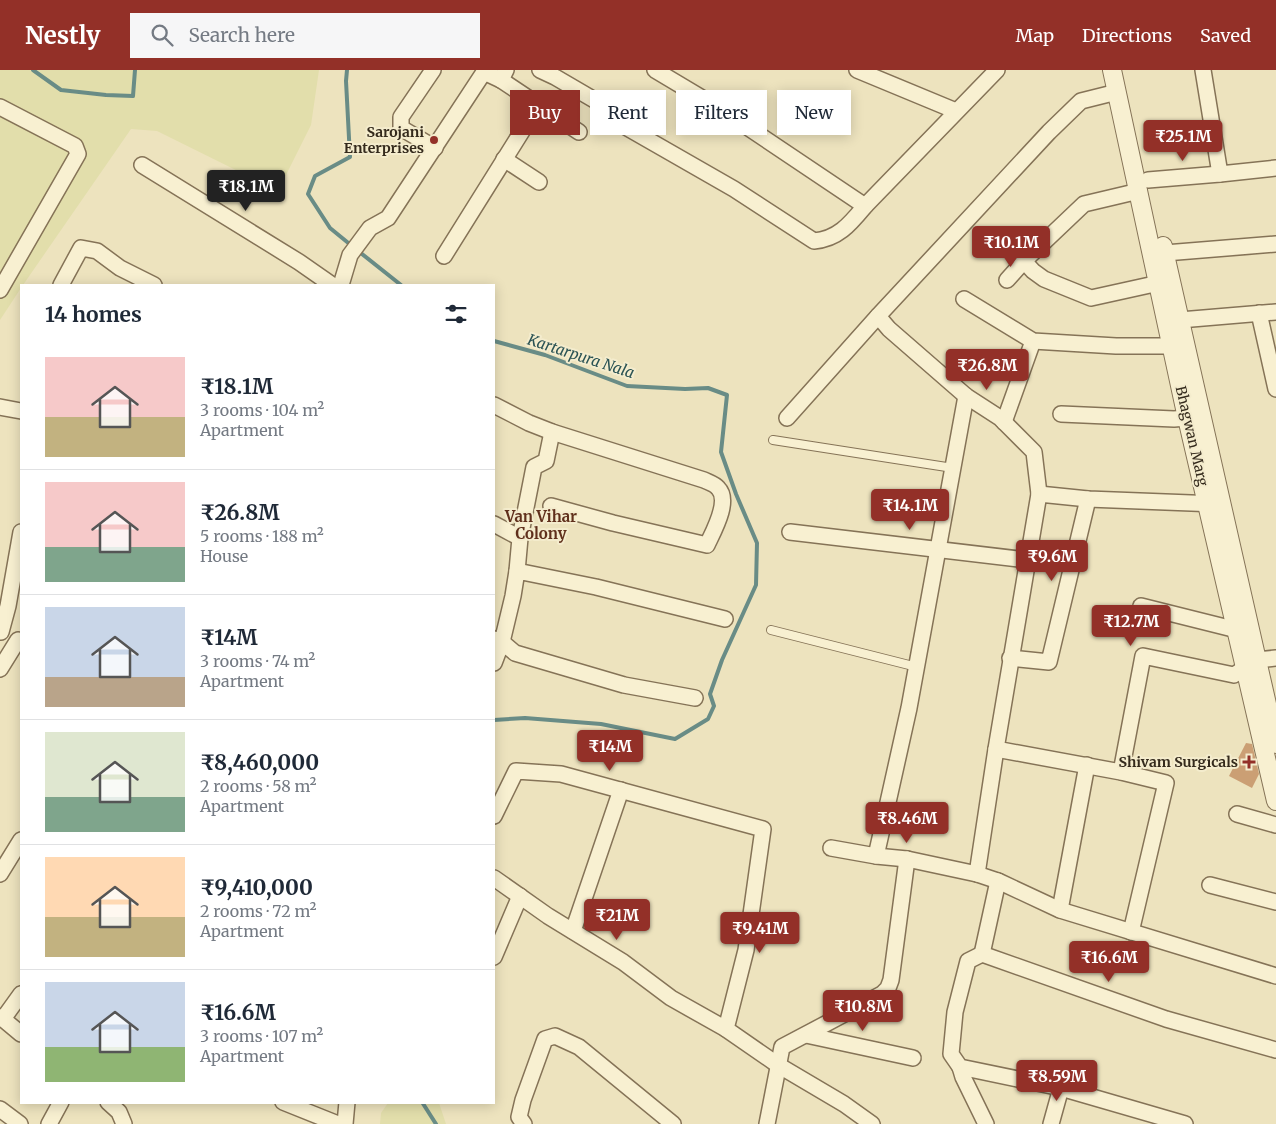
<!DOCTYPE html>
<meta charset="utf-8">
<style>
:root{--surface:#fff;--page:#f6f6f7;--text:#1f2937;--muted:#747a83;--line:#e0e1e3;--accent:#933028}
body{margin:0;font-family:Merriweather,serif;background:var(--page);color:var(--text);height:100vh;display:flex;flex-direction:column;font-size:19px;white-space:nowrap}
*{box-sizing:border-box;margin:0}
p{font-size:16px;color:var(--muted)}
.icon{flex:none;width:28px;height:28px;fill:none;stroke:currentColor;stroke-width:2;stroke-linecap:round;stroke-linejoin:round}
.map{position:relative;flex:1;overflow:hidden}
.side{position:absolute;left:20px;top:214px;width:475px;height:820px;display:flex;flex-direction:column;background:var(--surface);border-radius:0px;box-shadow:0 2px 12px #0003}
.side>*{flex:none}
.hud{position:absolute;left:510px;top:20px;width:475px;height:45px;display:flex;gap:10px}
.price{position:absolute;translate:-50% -42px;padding:0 11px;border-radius:5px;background:var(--accent);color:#fff;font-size:16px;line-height:32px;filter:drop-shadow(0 1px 2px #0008)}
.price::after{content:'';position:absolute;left:50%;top:30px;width:15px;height:11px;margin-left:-8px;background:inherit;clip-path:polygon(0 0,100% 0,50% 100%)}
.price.on{background:#222;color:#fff}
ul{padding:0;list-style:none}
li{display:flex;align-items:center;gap:15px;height:125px;padding:0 25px}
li+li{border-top:1px solid var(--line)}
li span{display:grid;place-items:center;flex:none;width:140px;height:100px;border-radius:0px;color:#555}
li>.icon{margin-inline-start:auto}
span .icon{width:60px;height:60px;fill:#fffc;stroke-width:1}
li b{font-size:21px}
h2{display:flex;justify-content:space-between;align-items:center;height:60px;padding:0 25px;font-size:21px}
.tag{padding:0 18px;border-radius:0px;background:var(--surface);box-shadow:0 2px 12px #0003;font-size:18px;line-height:45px}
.tag.on{background:var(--accent);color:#fff}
header{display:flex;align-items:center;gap:30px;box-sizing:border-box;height:70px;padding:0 25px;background:var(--accent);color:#fff}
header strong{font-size:24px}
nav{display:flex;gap:28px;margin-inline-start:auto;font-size:18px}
.search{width:350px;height:45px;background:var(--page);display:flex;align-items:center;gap:12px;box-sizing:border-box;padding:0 18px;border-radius:0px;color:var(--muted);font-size:19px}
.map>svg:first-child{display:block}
.farmland{fill:#e2deab}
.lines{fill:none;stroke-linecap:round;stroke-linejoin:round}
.stream{stroke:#698c86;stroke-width:4}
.building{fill:#cb9f74}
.service-casing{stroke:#857357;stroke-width:10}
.minor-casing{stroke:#857357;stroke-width:18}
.tertiary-casing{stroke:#857357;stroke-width:20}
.service{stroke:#f8f0d1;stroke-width:8}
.minor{stroke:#f8f0d1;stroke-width:15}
.tertiary{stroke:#f8f0d1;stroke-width:18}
.poi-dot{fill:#933028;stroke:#f4eccd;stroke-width:2}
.labels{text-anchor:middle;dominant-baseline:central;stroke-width:4;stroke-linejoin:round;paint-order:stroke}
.poi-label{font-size:14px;font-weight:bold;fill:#342a1c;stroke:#f4eccd;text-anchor:end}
.street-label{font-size:14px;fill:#342a1c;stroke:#f4eccd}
.water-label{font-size:15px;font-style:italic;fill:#2b5354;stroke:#f4eccd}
.neighbourhood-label{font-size:15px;font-weight:bold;fill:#60301c;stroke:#f4eccd}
</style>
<header>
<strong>Nestly</strong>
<div class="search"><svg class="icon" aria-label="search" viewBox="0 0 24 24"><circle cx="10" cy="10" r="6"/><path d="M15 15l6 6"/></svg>Search here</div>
<nav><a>Map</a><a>Directions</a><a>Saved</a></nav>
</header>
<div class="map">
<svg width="1276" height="1054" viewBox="0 0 1276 1054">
<rect width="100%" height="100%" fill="#ede3be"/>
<g class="farmland">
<polygon points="0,0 319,0 311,55 278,121 157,61 131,59 23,215 21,215 21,218 0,250"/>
<polygon points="388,1033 439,1033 446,1054 380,1054 381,1043"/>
</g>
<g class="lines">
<g class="stream">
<polyline points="33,0 61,20 106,25 133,26 135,0"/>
<polyline points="347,0 346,11 350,87 315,106 308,124 330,158 352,176"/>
<polyline points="357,180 401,215"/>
<polyline points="494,271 545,285 627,316 685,319 708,318 727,325 721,382 736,424 757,473 756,515 722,590 710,624 714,636 708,649 675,669 601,654 525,648 494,650"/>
<polyline points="422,1032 436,1054"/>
</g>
</g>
<polygon class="building" points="1246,673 1252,674 1259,704 1252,718 1229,706"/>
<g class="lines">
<g class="service-casing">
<g id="service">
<polyline points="773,370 953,398"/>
<polyline points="771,560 917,597"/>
</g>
</g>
<g class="minor-casing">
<g id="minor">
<polyline points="433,0 401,47 401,58 435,78"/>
<polyline points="506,0 501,10 579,62"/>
<path d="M540,0l15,7 48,28 14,17 117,67 80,52c24,-2 36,-17 51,-35l132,-136"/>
<polyline points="655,0 722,40 865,136"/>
<polyline points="857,0 956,41"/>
<polyline points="1203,0 1220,104 1276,98"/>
<polyline points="0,37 75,76 78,84 0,220"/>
<polyline points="504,89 539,112"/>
<polyline points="142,95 299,192 332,215"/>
<polyline points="1148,110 1220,104"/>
<polyline points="1139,121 1084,134 1024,191 1033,201 1044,209 1091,228 1159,213"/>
<polyline points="1165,183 1276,174"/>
<polyline points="444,186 539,34"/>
<polyline points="1007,210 1024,191"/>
<polyline points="61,215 81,178 97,181 120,198 154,215"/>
<polyline points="341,215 350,185 370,158 388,148 484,2 501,10"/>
<polyline points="964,229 1033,271 1116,276 1172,276"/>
<polyline points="1259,243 1276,319"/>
<polyline points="878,246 889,259 966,326 1000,348 1034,382 1039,424"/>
<polyline points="1168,251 1276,242"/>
<path d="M494,335l35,18 23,9 152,48c4,2 11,4 14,8 13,13 -5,44 -11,57l-94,-22 -62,-17"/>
<polyline points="0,337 21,341"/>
<polyline points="1061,344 1174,349 1198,347"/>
<polyline points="787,348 878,246 1049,62 1081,31 1117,22"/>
<polyline points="1004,352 1033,271"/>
<polyline points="494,454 520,468 517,501"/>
<polyline points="790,462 1027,490"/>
<polyline points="520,468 534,397 546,391 552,362"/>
<polyline points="1141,536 1237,560"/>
<polyline points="1,562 8,536 21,462"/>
<polyline points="494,569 502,572 513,526 517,501 596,517 725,549"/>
<polyline points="1010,588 1049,592 1088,429"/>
<polyline points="494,593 502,572 515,583 624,615 695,628"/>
<polyline points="0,599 18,570 21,572"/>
<polyline points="996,679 977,804 998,811 1060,840 1276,906"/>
<polyline points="1121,702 1143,586 1234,605 1257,590 1276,588"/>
<polyline points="1237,744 1276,755"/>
<polyline points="494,746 516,701 561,704 763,759 746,880 726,959 778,995 844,1034 872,1054"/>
<polyline points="831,778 876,786 907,789 977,804"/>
<polyline points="876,786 909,638 966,326"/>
<polyline points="0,804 21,770"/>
<polyline points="494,808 548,846 623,892 671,928 726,959"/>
<polyline points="998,811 982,884 1166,949 1276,980"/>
<polyline points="1210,815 1276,832"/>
<polyline points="1060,840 1087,695"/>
<polyline points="573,861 621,720"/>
<polyline points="1131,862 1166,713 1121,702 996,679 1039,424 1088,429 1217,434"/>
<polyline points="982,884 968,891 955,942 951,984 960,997 1061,1018 1185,1054"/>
<polyline points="494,887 520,826"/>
<polyline points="0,947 3,949 21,924"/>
<polyline points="3,949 21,964"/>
<polyline points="806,965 913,988"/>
<polyline points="960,997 963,1007 986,1054"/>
<polyline points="108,1032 119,1042 124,1054"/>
<polyline points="283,1032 338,1054"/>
<polyline points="0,1039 20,1054"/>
<polyline points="49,1054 61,1032"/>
<polyline points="345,1054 347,1032"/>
<polyline points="524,1054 519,1047 523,1030 545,969 555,966 579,977 673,1054"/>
<polyline points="767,1054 782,977 882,924 888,918 891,910 907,789"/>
<polyline points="1051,1054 1061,1018"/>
</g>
</g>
<g class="tertiary-casing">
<g id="tertiary">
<polyline points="1112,0 1187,348 1276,731"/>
<polyline points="1163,176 1276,674"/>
</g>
</g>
<use href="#service" class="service"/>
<use href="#minor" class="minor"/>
<use href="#tertiary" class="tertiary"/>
</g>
<g class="poi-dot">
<circle cx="434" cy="70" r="5"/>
<path d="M1246.5 684.5h5v5h5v5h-5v5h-5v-5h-5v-5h5z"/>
</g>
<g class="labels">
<g class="poi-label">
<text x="424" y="62">Sarojani<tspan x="424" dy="16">Enterprises</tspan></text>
<text x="1238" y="692">Shivam Surgicals</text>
</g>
<g class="street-label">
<text transform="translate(1192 366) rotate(77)">Bhagwan Marg</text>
</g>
<g class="water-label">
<text transform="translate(581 286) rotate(18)">Kartarpura Nala</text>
</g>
<g class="neighbourhood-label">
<text x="541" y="446">Van Vihar<tspan x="541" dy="17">Colony</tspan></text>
</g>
</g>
</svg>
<b class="price" style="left:1183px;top:92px">₹25.1M</b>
<b class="price on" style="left:246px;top:142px">₹18.1M</b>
<b class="price" style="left:1011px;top:198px">₹10.1M</b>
<b class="price" style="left:987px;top:321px">₹26.8M</b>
<b class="price" style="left:910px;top:461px">₹14.1M</b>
<b class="price" style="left:1052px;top:512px">₹9.6M</b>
<b class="price" style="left:1131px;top:577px">₹12.7M</b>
<b class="price" style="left:610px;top:702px">₹14M</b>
<b class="price" style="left:907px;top:774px">₹8.46M</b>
<b class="price" style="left:617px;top:871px">₹21M</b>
<b class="price" style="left:760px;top:884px">₹9.41M</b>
<b class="price" style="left:1109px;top:913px">₹16.6M</b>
<b class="price" style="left:863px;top:962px">₹10.8M</b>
<b class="price" style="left:1057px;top:1032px">₹8.59M</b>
<div class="hud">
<a class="tag on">Buy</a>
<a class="tag">Rent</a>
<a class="tag">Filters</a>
<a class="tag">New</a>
</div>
<section class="side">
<h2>14 homes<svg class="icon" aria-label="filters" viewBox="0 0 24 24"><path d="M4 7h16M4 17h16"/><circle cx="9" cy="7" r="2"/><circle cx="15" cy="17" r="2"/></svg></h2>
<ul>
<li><span style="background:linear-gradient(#f6c9c9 60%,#c2b280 0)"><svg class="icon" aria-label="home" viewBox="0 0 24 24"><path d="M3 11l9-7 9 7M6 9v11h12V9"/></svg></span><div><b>₹18.1M</b><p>3 rooms · 104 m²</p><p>Apartment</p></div></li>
<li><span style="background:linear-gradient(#f6c9c9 65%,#7fa58c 0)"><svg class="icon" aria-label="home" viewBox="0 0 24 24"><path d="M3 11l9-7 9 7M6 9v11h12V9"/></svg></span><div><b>₹26.8M</b><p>5 rooms · 188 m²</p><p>House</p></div></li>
<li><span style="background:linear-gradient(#c9d6e8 70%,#b9a48a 0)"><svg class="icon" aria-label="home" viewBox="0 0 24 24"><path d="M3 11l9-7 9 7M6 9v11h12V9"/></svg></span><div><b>₹14M</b><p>3 rooms · 74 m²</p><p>Apartment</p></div></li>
<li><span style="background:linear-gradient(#dfe7d0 65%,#7fa58c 0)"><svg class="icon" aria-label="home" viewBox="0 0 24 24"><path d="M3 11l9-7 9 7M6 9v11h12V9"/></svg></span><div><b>₹8,460,000</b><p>2 rooms · 58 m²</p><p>Apartment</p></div></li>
<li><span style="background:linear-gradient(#ffd9b3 60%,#c2b280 0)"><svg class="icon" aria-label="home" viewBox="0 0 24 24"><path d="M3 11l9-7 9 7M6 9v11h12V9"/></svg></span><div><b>₹9,410,000</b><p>2 rooms · 72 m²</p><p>Apartment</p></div></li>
<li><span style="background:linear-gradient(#c9d6e8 65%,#8fb573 0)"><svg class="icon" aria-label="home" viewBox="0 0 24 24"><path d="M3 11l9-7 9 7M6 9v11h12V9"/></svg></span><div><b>₹16.6M</b><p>3 rooms · 107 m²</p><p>Apartment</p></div></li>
</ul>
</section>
</div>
